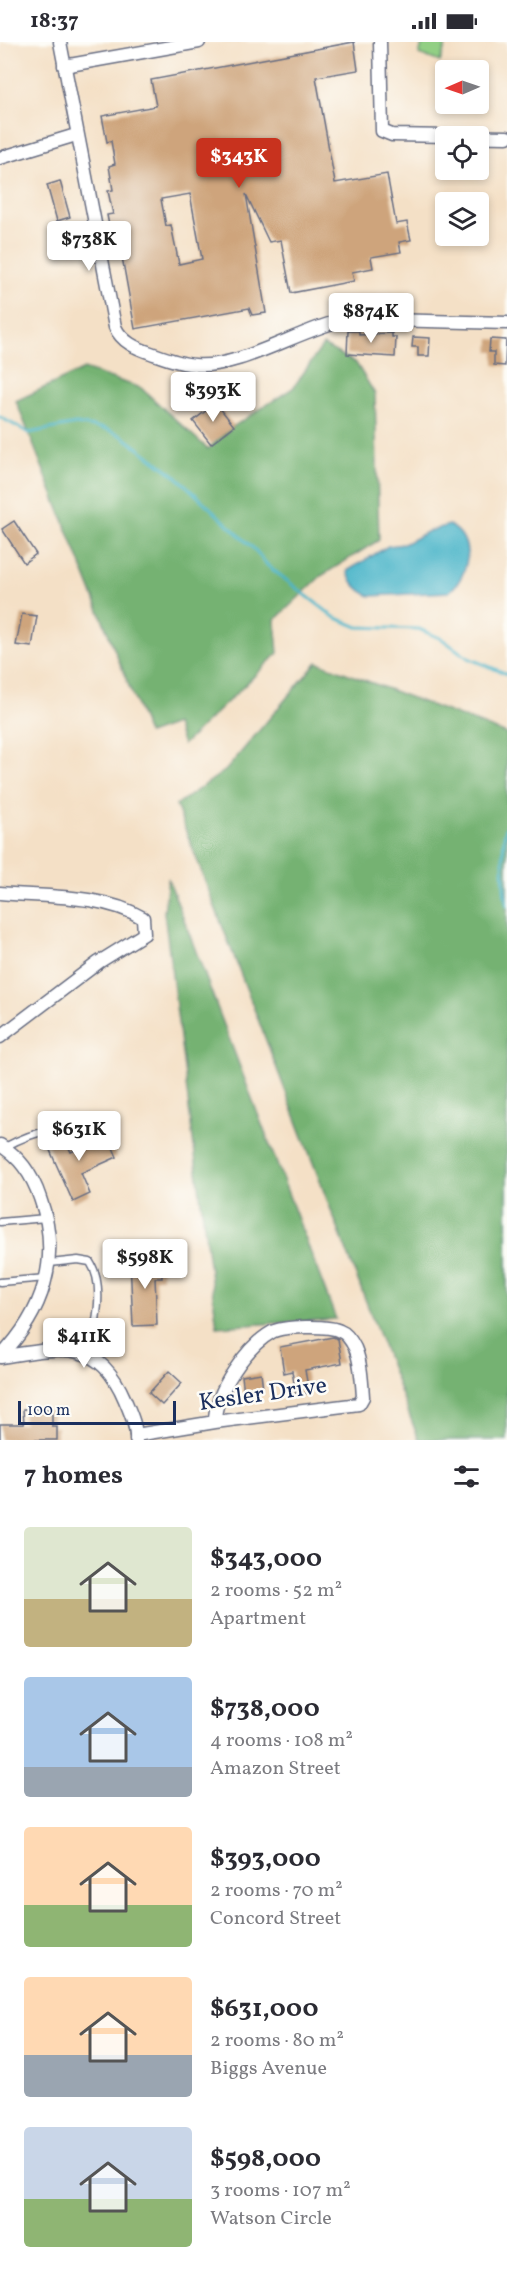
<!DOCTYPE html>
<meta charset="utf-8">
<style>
:root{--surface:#fff;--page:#f7f7f7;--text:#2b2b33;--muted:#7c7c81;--accent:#c8321e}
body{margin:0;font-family:Vollkorn,serif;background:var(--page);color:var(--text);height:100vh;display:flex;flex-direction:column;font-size:22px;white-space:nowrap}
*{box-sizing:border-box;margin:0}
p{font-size:20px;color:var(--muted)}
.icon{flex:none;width:33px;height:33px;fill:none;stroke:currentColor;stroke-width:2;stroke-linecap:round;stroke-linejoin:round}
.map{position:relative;height:1398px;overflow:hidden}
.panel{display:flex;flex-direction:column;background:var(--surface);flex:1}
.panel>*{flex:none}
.needle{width:39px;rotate:268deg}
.buttons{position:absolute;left:435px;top:18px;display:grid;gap:12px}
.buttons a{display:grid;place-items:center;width:54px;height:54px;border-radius:6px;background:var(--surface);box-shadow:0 3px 9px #0003;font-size:30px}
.scale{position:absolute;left:18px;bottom:15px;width:158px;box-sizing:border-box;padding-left:6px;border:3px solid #1b2f5e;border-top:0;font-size:16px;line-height:21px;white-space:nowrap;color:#1b2f5e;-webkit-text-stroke:4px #fdfcf7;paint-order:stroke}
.price{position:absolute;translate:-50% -51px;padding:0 14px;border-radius:6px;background:#fff;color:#222;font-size:20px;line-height:39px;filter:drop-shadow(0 2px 3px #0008)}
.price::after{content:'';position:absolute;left:50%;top:36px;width:18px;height:14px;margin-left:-9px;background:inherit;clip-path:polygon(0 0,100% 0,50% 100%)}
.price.on{background:var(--accent);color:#fff}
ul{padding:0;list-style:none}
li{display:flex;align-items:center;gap:18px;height:150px;padding:0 24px}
li span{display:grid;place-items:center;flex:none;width:168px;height:120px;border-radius:6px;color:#555}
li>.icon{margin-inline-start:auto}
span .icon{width:72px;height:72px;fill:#fffc;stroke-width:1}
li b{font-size:26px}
h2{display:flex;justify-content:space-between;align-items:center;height:72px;padding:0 24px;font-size:26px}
.status{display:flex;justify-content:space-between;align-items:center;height:42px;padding:0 30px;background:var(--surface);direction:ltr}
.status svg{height:16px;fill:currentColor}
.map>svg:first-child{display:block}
.green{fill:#92cf84;stroke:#567f71;stroke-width:1.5}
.forest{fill:#75b272;stroke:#487068;stroke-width:1.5}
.water{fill:#4bb5c9;stroke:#337294;stroke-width:1.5}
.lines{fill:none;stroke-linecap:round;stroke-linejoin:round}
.stream{stroke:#4bb5c9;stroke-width:3}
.building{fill:#cea47b;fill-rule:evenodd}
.lane-casing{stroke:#676d82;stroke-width:9}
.street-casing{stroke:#676d82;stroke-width:15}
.lane{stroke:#fff;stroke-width:6}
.street{stroke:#fff;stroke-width:12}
.labels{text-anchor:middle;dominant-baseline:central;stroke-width:5;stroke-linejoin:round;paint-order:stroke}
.street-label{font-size:24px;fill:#1b2f5e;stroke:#fdfcf7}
</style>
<div class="status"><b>18:37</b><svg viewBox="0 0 49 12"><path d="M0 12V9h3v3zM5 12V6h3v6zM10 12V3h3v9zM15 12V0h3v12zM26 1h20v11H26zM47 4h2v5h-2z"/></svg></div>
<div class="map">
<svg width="507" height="1398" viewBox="0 0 507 1398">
<rect width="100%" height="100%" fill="#fdfcf7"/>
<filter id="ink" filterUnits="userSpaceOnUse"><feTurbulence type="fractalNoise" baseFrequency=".0167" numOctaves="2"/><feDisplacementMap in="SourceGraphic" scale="12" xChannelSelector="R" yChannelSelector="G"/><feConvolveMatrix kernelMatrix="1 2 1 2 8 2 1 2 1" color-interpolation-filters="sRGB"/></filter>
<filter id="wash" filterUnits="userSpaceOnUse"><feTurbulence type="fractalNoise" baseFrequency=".008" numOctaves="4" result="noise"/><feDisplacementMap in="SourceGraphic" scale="24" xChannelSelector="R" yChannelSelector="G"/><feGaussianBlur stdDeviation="1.35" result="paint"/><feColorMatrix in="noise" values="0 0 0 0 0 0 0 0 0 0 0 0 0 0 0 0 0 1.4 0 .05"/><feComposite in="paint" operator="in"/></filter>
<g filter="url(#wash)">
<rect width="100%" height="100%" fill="#f4e0c6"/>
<polygon class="green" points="423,0 447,0 440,20 419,12"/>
<g class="forest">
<polygon points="323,303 356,321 375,352 379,498 321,534 275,578 278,611 183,703 176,682 148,692 16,359 84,327 141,346 208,407 234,384 293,346"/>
<polygon points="317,620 507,692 507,1398 419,1398 176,763 226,728"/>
<polygon points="168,836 336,1277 217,1285 164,870"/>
</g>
<path class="water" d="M449,483c27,13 21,50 0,67l-79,4c-11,-5 -19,-13 -23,-25l41,-25 16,-2 25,-13z"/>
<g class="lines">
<g class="stream">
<polyline points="0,375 29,391 76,382 106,387 122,394 177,435 255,508 268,524 334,575 358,585 419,587 442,597 468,616 507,632"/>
<path d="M507,784c-6,9 -4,68 0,80"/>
</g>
</g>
<g id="blocks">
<g class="building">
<path d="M354,0l4,28 -42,7 19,106 52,-9 9,50 11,-2 4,18 -12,2 2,10 -30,5 2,11 -21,4 2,9 -63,12 -10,-53 -12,2 -23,-48 20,119 -14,2 -3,-7 -114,21 -16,-89 -7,1 -5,-26 6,-1 -5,-23 5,-1 -4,-24 6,-2 -4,-23 -4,1 -5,-26 54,-10 -5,-26zM190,152l12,65 -23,5 -8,-39 -5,1 -5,-27z"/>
<polygon points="60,139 70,175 57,179 47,143"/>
<polygon points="348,289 359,289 359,293 392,291 392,295 396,295 395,315 347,312"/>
<polygon points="413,295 430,296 429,314 418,314 418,305 412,305"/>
<polygon points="490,297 506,298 505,324 494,323 494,310 489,310"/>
<polygon points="216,361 234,384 211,402 193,379"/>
<polygon points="14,479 36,512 24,521 2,487"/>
<polygon points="22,572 37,574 32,605 16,603"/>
<polygon points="51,1094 63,1094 71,1110 108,1094 117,1115 81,1131 90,1152 73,1160 45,1097"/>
<polygon points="161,1216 162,1236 155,1236 157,1283 133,1284 130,1218"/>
<polygon points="333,1295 338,1297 342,1321 305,1328 309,1351 296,1353 292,1329 284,1331 280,1305"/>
<polygon points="169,1329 182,1341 162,1363 149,1351"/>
<polygon points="261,1331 263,1347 244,1350 242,1334"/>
<polygon points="23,1367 52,1367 52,1385 57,1385 57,1398 0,1398 0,1382 24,1382"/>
</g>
</g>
</g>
<g filter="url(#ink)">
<use href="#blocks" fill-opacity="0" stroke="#676d82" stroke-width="1.5"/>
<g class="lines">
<g class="lane-casing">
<g id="lane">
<path d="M5,1105c33,-18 51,-20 88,-12"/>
<polyline points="0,1180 46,1176"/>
<path d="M50,1221l28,-3 12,2c15,23 7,67 -4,91"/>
<polyline points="0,1240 46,1236"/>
</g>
</g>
<g class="street-casing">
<g id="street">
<path d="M60,0l55,285c7,15 21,21 36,26 14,5 29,11 44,12 46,4 106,-37 153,-46l159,4"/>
<polyline points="380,0 382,89 392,93 507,95"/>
<polyline points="64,24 199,0"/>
<polyline points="0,116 76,93"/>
<path d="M0,851c46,4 103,1 143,25l1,16 -45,28 -99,75"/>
<path d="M0,1103c20,12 33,32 40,53 22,60 3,115 -40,159"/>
<path d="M0,1315c58,-9 98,-21 125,43 5,12 12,27 11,40"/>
<path d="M136,1393l79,-13 144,-18 4,-7c-1,-15 -2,-35 -8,-49 -3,-6 -9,-15 -15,-17 -11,-6 -57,-5 -68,1 -25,14 -58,61 -57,90"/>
</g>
</g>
<use href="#lane" class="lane"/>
<use href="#street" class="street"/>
</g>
</g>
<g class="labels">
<g class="street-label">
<text transform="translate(263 1353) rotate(-8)">Kesler Drive</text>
</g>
</g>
</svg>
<div class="buttons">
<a><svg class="needle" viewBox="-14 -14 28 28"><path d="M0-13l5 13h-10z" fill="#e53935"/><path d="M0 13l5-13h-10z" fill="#7c7c81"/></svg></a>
<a><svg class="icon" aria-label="locate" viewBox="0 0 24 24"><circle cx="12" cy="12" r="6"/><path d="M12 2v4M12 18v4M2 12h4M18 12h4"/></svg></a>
<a><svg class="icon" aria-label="layers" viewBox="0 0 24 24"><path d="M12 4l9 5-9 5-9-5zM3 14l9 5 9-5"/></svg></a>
</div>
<div class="scale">100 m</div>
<b class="price on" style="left:239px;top:147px">$343K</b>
<b class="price" style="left:89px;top:230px">$738K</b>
<b class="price" style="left:371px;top:302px">$874K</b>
<b class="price" style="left:213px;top:381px">$393K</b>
<b class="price" style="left:79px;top:1120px">$631K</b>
<b class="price" style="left:145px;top:1248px">$598K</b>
<b class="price" style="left:84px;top:1327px">$411K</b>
</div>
<section class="panel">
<h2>7 homes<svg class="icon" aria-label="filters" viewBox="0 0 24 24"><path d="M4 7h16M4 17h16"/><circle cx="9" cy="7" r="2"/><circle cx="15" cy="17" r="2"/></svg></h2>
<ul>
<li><span style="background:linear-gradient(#dfe7d0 60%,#c2b280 0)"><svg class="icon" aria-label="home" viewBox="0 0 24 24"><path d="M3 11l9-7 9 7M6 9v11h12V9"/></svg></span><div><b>$343,000</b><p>2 rooms · 52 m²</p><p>Apartment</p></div></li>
<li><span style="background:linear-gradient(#a9c7e8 75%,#9aa5b1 0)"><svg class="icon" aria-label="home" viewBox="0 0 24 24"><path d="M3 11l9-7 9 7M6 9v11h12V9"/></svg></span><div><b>$738,000</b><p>4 rooms · 108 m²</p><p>Amazon Street</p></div></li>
<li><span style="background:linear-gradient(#ffd9b3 65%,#8fb573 0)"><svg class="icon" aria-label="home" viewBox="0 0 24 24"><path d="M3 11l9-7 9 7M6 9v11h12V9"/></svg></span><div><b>$393,000</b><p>2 rooms · 70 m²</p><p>Concord Street</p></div></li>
<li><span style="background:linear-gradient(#ffd9b3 65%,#9aa5b1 0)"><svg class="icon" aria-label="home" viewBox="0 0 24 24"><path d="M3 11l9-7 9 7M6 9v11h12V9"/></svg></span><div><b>$631,000</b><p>2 rooms · 80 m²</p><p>Biggs Avenue</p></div></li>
<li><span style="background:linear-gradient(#c9d6e8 60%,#8fb573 0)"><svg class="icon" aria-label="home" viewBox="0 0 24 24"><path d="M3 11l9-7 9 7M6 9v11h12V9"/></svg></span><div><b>$598,000</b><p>3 rooms · 107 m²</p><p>Watson Circle</p></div></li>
</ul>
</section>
